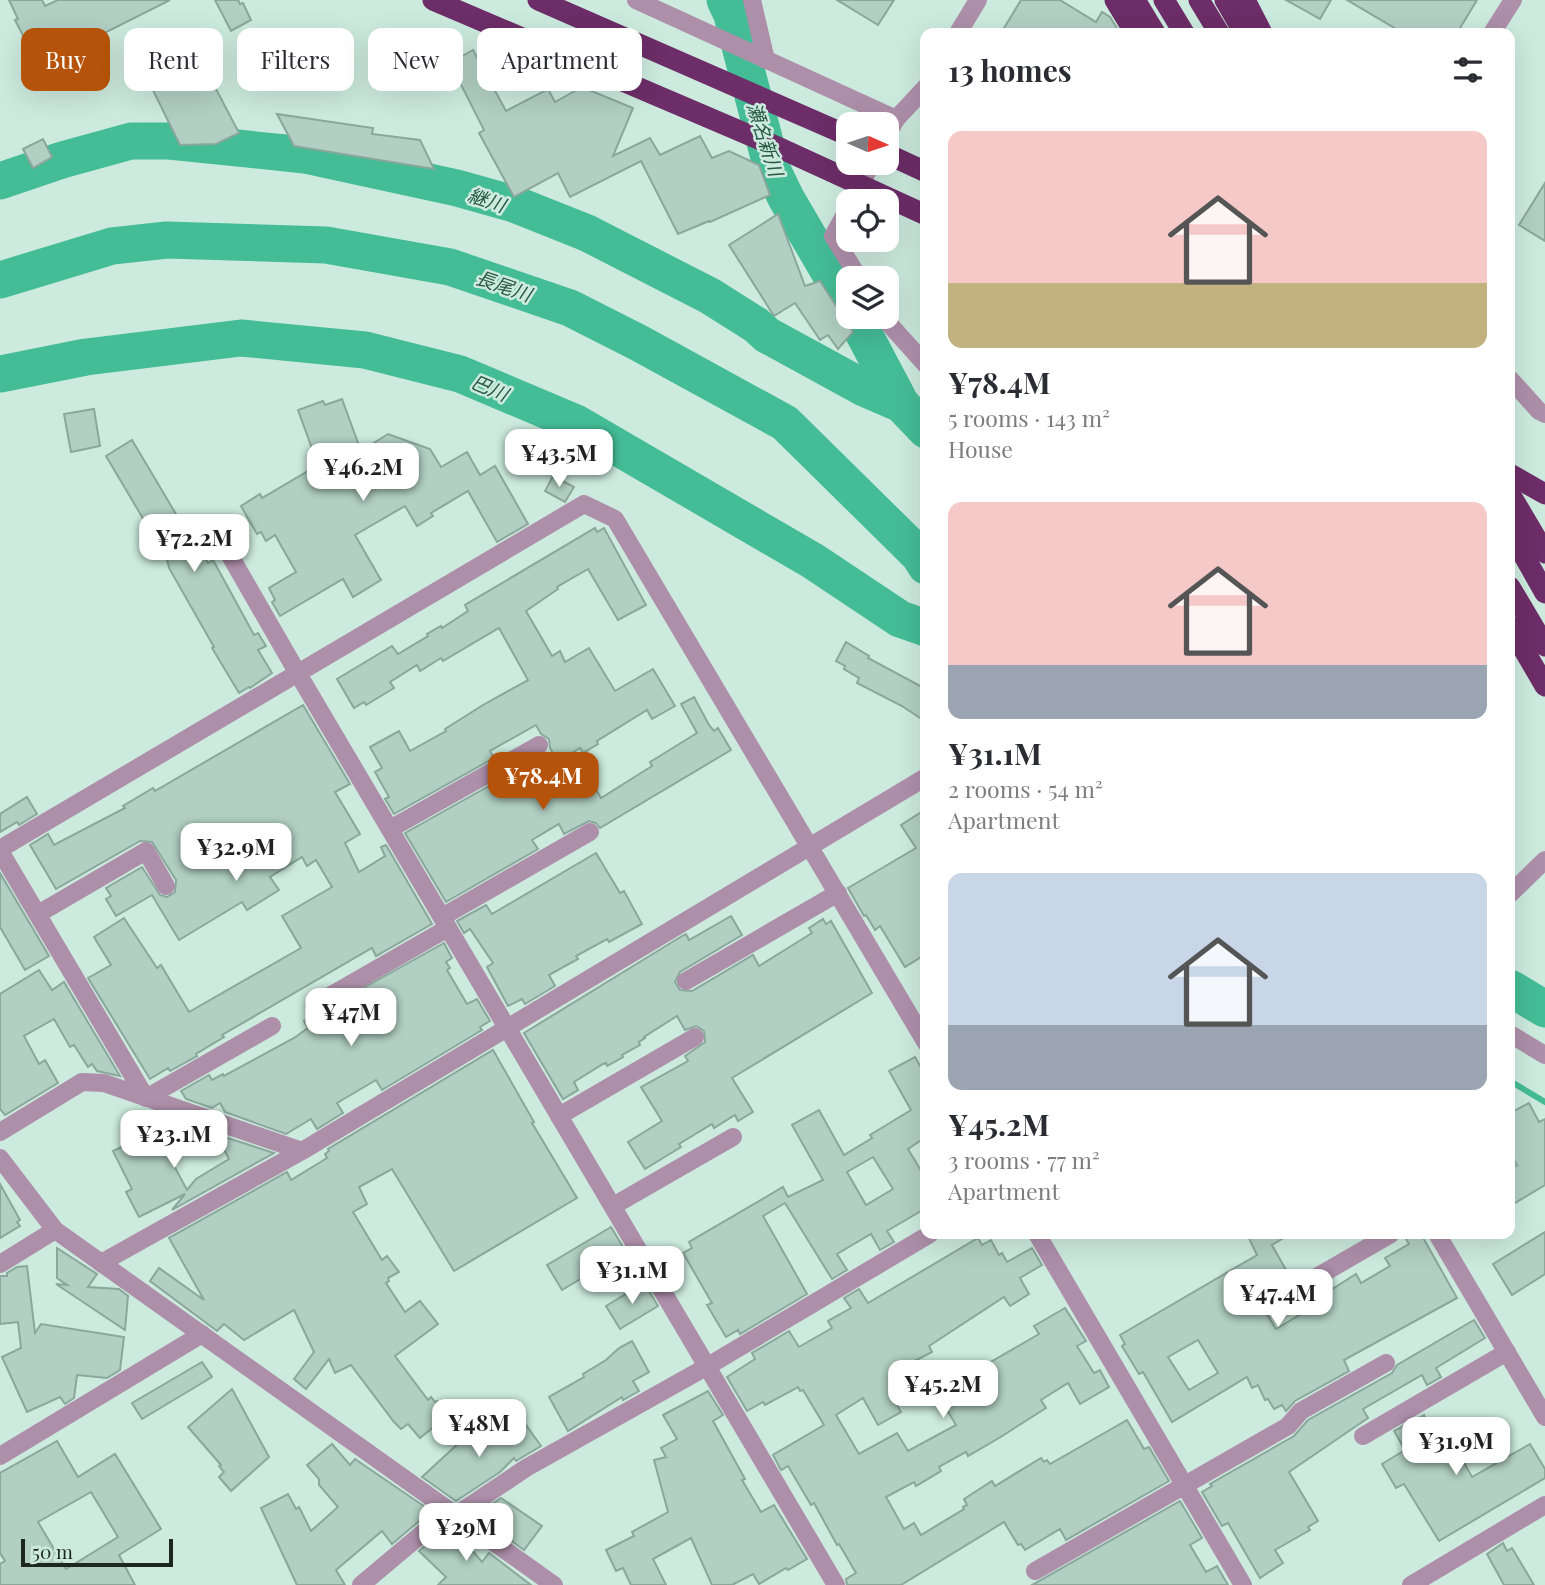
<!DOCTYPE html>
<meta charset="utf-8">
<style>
:root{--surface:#fff;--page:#f7f7f7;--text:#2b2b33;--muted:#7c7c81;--accent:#b45309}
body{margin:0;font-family:"Playfair Display","Noto Sans JP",serif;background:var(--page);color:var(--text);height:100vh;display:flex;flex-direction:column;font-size:26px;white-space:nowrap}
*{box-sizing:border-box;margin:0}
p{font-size:23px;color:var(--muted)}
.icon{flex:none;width:38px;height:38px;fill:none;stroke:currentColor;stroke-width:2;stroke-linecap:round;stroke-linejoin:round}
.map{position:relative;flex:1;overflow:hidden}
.side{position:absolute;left:920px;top:28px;width:595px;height:1211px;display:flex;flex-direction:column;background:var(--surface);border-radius:14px;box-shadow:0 7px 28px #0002}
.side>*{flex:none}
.banner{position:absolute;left:21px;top:28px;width:665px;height:63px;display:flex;gap:14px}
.needle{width:46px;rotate:93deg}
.buttons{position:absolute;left:836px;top:112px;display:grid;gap:14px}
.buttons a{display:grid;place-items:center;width:63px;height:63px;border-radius:14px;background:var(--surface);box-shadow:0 7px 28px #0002;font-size:35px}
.scale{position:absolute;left:21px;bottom:18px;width:152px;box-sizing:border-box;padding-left:7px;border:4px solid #1c2722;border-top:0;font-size:19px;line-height:24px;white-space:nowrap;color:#1c2722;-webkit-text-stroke:5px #cceade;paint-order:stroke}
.price{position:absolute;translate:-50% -60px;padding:0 16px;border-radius:14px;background:#fff;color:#222;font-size:23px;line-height:46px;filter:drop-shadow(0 2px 4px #0008)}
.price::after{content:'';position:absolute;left:50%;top:42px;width:21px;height:16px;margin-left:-10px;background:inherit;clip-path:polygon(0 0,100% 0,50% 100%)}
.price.selected{background:var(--accent);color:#fff}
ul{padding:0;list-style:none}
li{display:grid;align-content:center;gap:14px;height:371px;padding:0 28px}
li span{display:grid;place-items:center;height:217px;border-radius:14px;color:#555}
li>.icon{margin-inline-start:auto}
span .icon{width:126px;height:126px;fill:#fffc;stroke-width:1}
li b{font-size:30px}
h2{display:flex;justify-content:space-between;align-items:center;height:84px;padding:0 28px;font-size:30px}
.chip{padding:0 24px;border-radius:14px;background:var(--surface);box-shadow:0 7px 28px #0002;font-size:24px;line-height:63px}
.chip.selected{background:var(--accent);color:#fff}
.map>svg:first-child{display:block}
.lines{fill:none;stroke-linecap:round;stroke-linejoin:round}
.stream{stroke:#44bc96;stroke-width:6}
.river{stroke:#44bc96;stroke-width:37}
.building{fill:#b1cfc3;stroke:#8ba79c;stroke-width:2;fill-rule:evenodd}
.street{stroke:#ae8faa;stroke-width:18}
.highway{stroke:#6d2d68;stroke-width:21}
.labels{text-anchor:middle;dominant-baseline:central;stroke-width:5;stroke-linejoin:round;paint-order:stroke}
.water-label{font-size:19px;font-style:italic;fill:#275847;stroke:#cceade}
</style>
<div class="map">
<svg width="1545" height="1585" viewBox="0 0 1545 1585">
<rect width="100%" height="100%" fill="#cceade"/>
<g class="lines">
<polyline class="stream" points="1510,1081 1545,1102"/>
<g class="river">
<polyline points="725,0 732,15 772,169 786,198 849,306"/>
<polyline points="0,181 62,160 131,141 169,141 305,155 457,188 514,204 587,233 710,296 756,325 767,335 864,388 901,404 926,430"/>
<polyline points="0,280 112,246 167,240 326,245 450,267 570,308 639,343 785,423 919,555 926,566"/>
<polyline points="855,317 901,404"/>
<polyline points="0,374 86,357 241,338 365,350 460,374 576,423 813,561 900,619 926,628"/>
<polyline points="1510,988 1545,1009"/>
</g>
</g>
<g class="building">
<polygon points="9,0 42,0 45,6 58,0 170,0 39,66 15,20 18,19"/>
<polygon points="215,0 238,0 240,4 243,3 251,20 231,31"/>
<polygon points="837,0 894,0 878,25"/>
<polygon points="1021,0 1060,0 1096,22 1102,12 1110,17 1120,33 1001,33"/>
<polygon points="1286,0 1331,0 1320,19"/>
<polygon points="1347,0 1477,0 1457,33 1403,33"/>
<polygon points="191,41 239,133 216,144 180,145 141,66"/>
<polygon points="284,42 297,67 262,84 249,59"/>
<polygon points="473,50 506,111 548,89 555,102 582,87 633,108 613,156 650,138 660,155 700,136 712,158 729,151 759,165 770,195 710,222 709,221 678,234 641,161 570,197 558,173 514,197 479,133 484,130 450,63"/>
<polygon points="277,114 373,128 372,134 420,140 434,169 294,146"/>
<polygon points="43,139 52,157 33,168 23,149"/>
<polygon points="1545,183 1545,241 1519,225"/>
<polygon points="778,214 805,286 820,281 853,332 838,349 828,335 820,340 795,303 774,316 729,245"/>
<polygon points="342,399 361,451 388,434 430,449 441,467 467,452 480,475 495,466 528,524 497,542 468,491 431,513 433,516 417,526 405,506 355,535 381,580 353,597 343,579 280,616 272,602 275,600 269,588 296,572 275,535 266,541 261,532 257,534 241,506 260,494 262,498 318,465 298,410 323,401 325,405"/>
<polygon points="94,409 100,446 71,452 64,414"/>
<polygon points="132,440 192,541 195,539 208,563 213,560 254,635 258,633 266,646 258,650 272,673 250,688 249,687 239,693 212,648 214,647 169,568 167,559 106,456"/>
<polygon points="553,476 574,487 565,502 545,491"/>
<polygon points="595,528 597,532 604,528 646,605 618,620 588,569 557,587 558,589 526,611 552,656 560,651 565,662 589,648 615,691 653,669 675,706 652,719 647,710 597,741 598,744 583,753 580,748 558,762 550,748 549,739 541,734 536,725 490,751 494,758 394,814 385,799 389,797 375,772 382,768 370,747 399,731 410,751 446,731 445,729 483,705 528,680 499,628 443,661 441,658 420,671 417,665 390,682 394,688 366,705 364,702 354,708 337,679 392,646 398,654 428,636 427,634 441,626 442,628 468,611 465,605"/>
<polygon points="846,642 869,656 868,658 926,689 926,722 902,706 857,683 859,678 844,669 845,666 836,661"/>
<polygon points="694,697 709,725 714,731 718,728 731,750 600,828 596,823 589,821 564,834 559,824 532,840 538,849 446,902 405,833 505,777 509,783 548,760 567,793 587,782 589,786 593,784 601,798 652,766 650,762 697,733 681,704"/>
<polygon points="303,705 350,784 335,792 360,834 345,843 359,872 385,856 381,847 386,845 432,924 376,956 372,948 222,1035 224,1037 196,1054 197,1056 170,1071 168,1068 150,1079 88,978 111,965 94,937 124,918 157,968 161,965 189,1012 301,948 282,916 332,887 316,860 307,866 302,857 270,877 279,890 247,910 242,902 179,940 152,895 116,916 106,899 111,896 106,888 142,867 160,895 167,897 175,892 176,880 152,842 140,841 56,889 30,845 48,834 54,845 125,808 123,806 153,788 155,791"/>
<polygon points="27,797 37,814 19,825 17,822 0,832 0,814"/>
<polygon points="926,809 926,954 905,967 880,926 875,930 866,915 864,916 848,888 916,848 901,825"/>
<polygon points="596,853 620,893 624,891 642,924 609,942 607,939 576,956 578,959 549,975 555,986 525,1004 522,999 508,1006 487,967 493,963 470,929 464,933 457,921 486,905 492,914"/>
<polygon points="0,873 49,956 25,970 0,927"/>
<polygon points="731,916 742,935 680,972 675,982 680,990 692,991 753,955 759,966 812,933 809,928 823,919 826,924 831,921 872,993 732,1078 753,1112 738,1121 735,1115 714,1128 712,1124 679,1144 681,1147 645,1169 628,1142 662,1121 641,1087 688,1061 685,1056 705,1042 704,1031 696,1026 685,1030 677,1016 644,1037 645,1038 639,1042 640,1045 622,1055 623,1057 607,1066 606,1063 603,1064 574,1082 578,1090 563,1099 524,1033 682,936 686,934 689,940"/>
<polygon points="444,943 452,958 446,962 450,968 447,970 467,1004 477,999 490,1021 480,1027 482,1030 382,1090 376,1080 337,1103 343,1113 317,1129 311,1119 286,1134 225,1112 220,1103 212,1108 186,1099 181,1091 209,1075 212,1080 223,1074 224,1076 294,1038 308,1028 304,1021"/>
<polygon points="39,970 52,990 64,982 120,1076 97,1071 92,1064 88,1067 74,1045 70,1047 54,1019 24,1036 39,1064 45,1060 58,1083 5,1115 0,1109 0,994"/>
<polygon points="493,1050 534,1122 532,1123 577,1198 454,1271 392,1169 359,1187 367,1204 353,1212 382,1260 387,1256 399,1272 388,1278 389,1281 386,1283 405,1312 420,1301 438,1324 395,1356 428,1400 431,1397 435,1402 437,1401 448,1415 420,1438 408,1424 401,1429 394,1422 351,1365 335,1373 329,1359 306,1389 294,1379 314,1352 294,1310 244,1340 224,1324 217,1331 150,1281 159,1268 204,1300 169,1238 287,1172 291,1180 327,1158 325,1154 329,1151 328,1149"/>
<path d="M915,1057l11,19v61l-18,12 18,30v29l-39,23 7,11 -14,8 -9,-16 -34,20 10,16 -15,9 -47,-76 -22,13 44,78 -67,40 -2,-4 -12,7 -19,-32 5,-2 -29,-50 9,-5 -3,-6 94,-55 5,10 35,-17 -31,-55 27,-15 25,45 28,-17 -2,-3 41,-25 -22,-39zM873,1157l20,32 -27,16 -19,-33z"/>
<polygon points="1529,1103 1539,1122 1545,1119 1545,1185 1510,1206 1510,1169 1517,1165 1510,1152 1510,1113"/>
<polygon points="140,1124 146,1136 156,1132 187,1190 196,1179 229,1159 220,1142 228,1138 274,1153 172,1210 185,1194 139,1217 126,1192 132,1189 113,1151 128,1144 122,1133"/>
<polygon points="0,1184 20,1220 17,1222 20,1226 0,1238"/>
<polygon points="611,1227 626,1252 562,1290 547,1265"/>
<polygon points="1545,1232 1545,1274 1512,1295 1493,1264"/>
<path d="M1247,1234h43l-18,11 18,32 -26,15 2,2 -2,7 -4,2 16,26 35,-21 -2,-4 47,-30 5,9 29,-17 -5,-8 24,-14 -6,-10h18l36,64 -113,62 5,11 -54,30 -9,10 -4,-6 -8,4 -6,-10 -3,1 -7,-15 -6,3 -5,-11 -75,45 -29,-50 -4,2 -17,-28 3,-2 -5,-9 137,-80zM1198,1340l20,33 -29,17 -21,-33z"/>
<polygon points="978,1238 982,1245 991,1240 999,1255 1002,1253 1007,1262 1032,1248 1042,1265 1020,1278 1029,1294 1010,1306 1004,1297 929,1346 932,1352 905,1366 912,1378 890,1392 901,1412 878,1425 863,1398 836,1415 859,1454 897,1433 908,1451 956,1425 937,1393 1039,1334 1034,1326 1065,1308 1086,1341 1077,1346 1094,1373 1100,1370 1109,1387 1080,1404 1068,1383 1041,1400 1046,1408 999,1438 968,1456 966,1452 939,1467 941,1471 916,1486 914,1482 886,1497 904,1529 914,1523 921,1535 964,1509 963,1507 967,1505 964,1499 992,1481 995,1486 1041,1458 1044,1462 1047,1460 1050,1464 1127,1420 1144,1449 1149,1447 1169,1481 1066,1540 1060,1529 1025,1550 1021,1544 1018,1545 1004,1522 901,1585 847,1585 846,1579 856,1573 839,1544 837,1545 814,1503 811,1505 788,1466 781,1470 773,1455 824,1425 803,1390 800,1391 798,1387 765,1405 763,1402 747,1411 727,1377 755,1359 752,1353 789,1331 799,1347 832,1328 828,1321 851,1308 844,1298 859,1289 868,1303"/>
<polygon points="57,1248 97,1274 88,1287 119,1289 128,1296 125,1330 56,1284 67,1285 57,1278"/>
<polygon points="27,1266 35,1333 41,1324 124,1337 120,1370 107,1378 77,1375 74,1398 65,1404 60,1397 27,1412 2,1357 21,1348 18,1322 0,1324 0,1276 7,1276 7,1273 17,1267"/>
<polygon points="644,1283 658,1306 620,1329 606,1306"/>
<polygon points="1474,1320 1485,1338 1436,1368 1441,1377 1427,1385 1422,1375 1363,1409 1368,1418 1289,1472 1318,1521 1308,1527 1310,1530 1275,1550 1283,1563 1260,1578 1228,1523 1222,1526 1202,1492 1212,1486 1210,1484 1294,1436 1308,1420 1392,1373 1397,1365"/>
<polygon points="632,1341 649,1372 633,1381 639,1391 623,1400 622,1397 568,1431 549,1397 584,1377 583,1374 606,1360 619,1348"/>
<polygon points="202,1362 212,1377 142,1419 132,1403"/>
<polygon points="232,1389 269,1457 231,1491 219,1477 224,1472 219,1466 221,1465 188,1427"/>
<polygon points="708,1391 723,1415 713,1421 745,1479 742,1480 761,1512 774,1505 807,1559 788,1570 786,1568 759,1584 753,1574 732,1585 712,1585 691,1538 653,1559 666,1585 631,1585 623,1568 616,1571 606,1550 634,1536 632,1532 668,1512 654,1460 666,1457 661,1448 677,1439 663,1415"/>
<polygon points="1424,1415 1430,1427 1441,1421 1472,1477 1530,1444 1545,1469 1545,1478 1439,1541 1404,1484 1396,1488 1382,1464 1405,1450 1394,1431"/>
<polygon points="487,1417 504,1438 526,1425 541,1446 516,1461 514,1458 500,1472 456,1501 422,1477"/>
<path d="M57,1441l21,36 37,-23 46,75 -42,26 16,30h-135v-21l5,-3 -5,-8v-80zM91,1492l27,45 -52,32 -28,-47z"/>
<polygon points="332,1444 350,1465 355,1459 431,1511 392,1544 382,1531 336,1570 345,1585 297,1585 261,1508 288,1494 296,1509 299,1507 311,1531 338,1507 319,1485 319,1479 307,1465"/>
<polygon points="501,1498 542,1526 524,1550 502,1534 504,1532 476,1515"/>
<polygon points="1180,1501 1202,1538 1190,1545 1206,1572 1217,1566 1228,1585 1032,1585"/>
<polygon points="450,1525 482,1562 489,1553 531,1585 438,1585 446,1577 419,1551"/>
<polygon points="1503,1543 1507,1551 1512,1548 1534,1585 1504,1585 1487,1554"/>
</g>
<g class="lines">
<g class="street">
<polyline points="636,0 896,119 926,87"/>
<polyline points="752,0 766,60"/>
<polyline points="958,33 978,0"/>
<polyline points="1492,33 1513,0"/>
<polyline points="887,135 896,119"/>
<polyline points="854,197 872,163"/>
<polyline points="849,207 833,236 859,278"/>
<polyline points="883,317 926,365"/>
<polyline points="1510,379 1539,411 1545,414"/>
<polyline points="213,526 297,672 836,1585"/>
<polyline points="390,829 539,745"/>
<polyline points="0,849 584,504 615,519 926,1043"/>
<polyline points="0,851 146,1098 272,1026"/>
<polyline points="1510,894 1545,860"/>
<polyline points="38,914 146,851 166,886"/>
<polyline points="442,917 590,832"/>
<polyline points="686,981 838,893"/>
<polyline points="314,1005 448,928"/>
<polyline points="1510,1034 1545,1055"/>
<polyline points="559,1116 695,1037"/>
<polyline points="0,1132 82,1082 104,1083 302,1151"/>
<polyline points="0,1158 55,1230 554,1585"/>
<polyline points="613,1206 733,1137"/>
<polyline points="1037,1234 1243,1585"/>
<polyline points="1437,1234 1545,1417"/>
<polyline points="101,1263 302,1151 926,777"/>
<polyline points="0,1264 55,1230"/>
<polyline points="1275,1301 1391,1234"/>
<polyline points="1363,1436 1507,1352"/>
<polyline points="0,1456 202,1334"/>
<polyline points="456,1515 526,1468 708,1366 930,1234"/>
<polyline points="1035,1571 1288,1426 1301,1411 1386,1363"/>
<polyline points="361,1585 449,1511"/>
<polyline points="1411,1585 1545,1505"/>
</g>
<g class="highway">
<polyline points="433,0 782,149 926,215"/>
<polyline points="538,0 849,136"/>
<polyline points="1115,0 1135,33"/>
<polyline points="1135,0 1155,33"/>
<polyline points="1164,0 1184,33"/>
<polyline points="1199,0 1219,33"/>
<polyline points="1225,0 1244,33"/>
<polyline points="1245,0 1262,33"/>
<polyline points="887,154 926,172"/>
<polyline points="1510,474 1545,494"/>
<polyline points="1510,494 1545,553"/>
<polyline points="1510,531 1545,593"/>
<polyline points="1510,587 1545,646"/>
<polyline points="1510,626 1545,686"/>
</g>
</g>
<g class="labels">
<g class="water-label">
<text transform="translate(766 139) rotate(72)">瀬名新川</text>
<text transform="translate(487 199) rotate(19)">継川</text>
<text transform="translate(504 285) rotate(19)">長尾川</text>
<text transform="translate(490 387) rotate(23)">巴川</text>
</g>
</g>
</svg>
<div class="buttons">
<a><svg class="needle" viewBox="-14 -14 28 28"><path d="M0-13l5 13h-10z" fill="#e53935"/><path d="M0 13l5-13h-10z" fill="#7c7c81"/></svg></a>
<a><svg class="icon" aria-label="locate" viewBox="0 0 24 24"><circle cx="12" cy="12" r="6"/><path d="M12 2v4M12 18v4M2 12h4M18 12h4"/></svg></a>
<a><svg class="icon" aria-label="layers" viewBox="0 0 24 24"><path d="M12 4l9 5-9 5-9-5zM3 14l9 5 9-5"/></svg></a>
</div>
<div class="scale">50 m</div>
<b class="price" style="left:559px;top:489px">¥43.5M</b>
<b class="price" style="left:363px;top:503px">¥46.2M</b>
<b class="price" style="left:194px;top:574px">¥72.2M</b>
<b class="price selected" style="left:543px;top:812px">¥78.4M</b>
<b class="price" style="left:236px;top:883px">¥32.9M</b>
<b class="price" style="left:351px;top:1048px">¥47M</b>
<b class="price" style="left:174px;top:1170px">¥23.1M</b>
<b class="price" style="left:632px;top:1306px">¥31.1M</b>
<b class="price" style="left:1278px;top:1329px">¥47.4M</b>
<b class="price" style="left:943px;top:1420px">¥45.2M</b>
<b class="price" style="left:479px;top:1459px">¥48M</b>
<b class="price" style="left:1456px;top:1477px">¥31.9M</b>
<b class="price" style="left:466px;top:1563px">¥29M</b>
<div class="banner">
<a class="chip selected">Buy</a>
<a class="chip">Rent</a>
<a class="chip">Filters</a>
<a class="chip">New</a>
<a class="chip">Apartment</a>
</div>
<section class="side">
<h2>13 homes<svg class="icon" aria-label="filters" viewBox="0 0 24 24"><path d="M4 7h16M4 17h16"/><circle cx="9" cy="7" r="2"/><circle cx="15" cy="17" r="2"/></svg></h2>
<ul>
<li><span style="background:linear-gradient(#f6c9c9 70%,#c2b280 0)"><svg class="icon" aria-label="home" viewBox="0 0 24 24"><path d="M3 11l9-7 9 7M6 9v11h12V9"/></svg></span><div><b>¥78.4M</b><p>5 rooms · 143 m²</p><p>House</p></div></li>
<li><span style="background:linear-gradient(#f6c9c9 75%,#9aa5b1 0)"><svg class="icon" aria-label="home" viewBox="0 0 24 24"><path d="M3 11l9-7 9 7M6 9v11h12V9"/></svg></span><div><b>¥31.1M</b><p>2 rooms · 54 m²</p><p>Apartment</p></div></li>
<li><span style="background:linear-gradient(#c9d6e8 70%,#9aa5b1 0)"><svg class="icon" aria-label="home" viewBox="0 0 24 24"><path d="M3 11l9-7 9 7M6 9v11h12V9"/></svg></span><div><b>¥45.2M</b><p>3 rooms · 77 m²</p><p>Apartment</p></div></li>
</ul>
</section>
</div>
